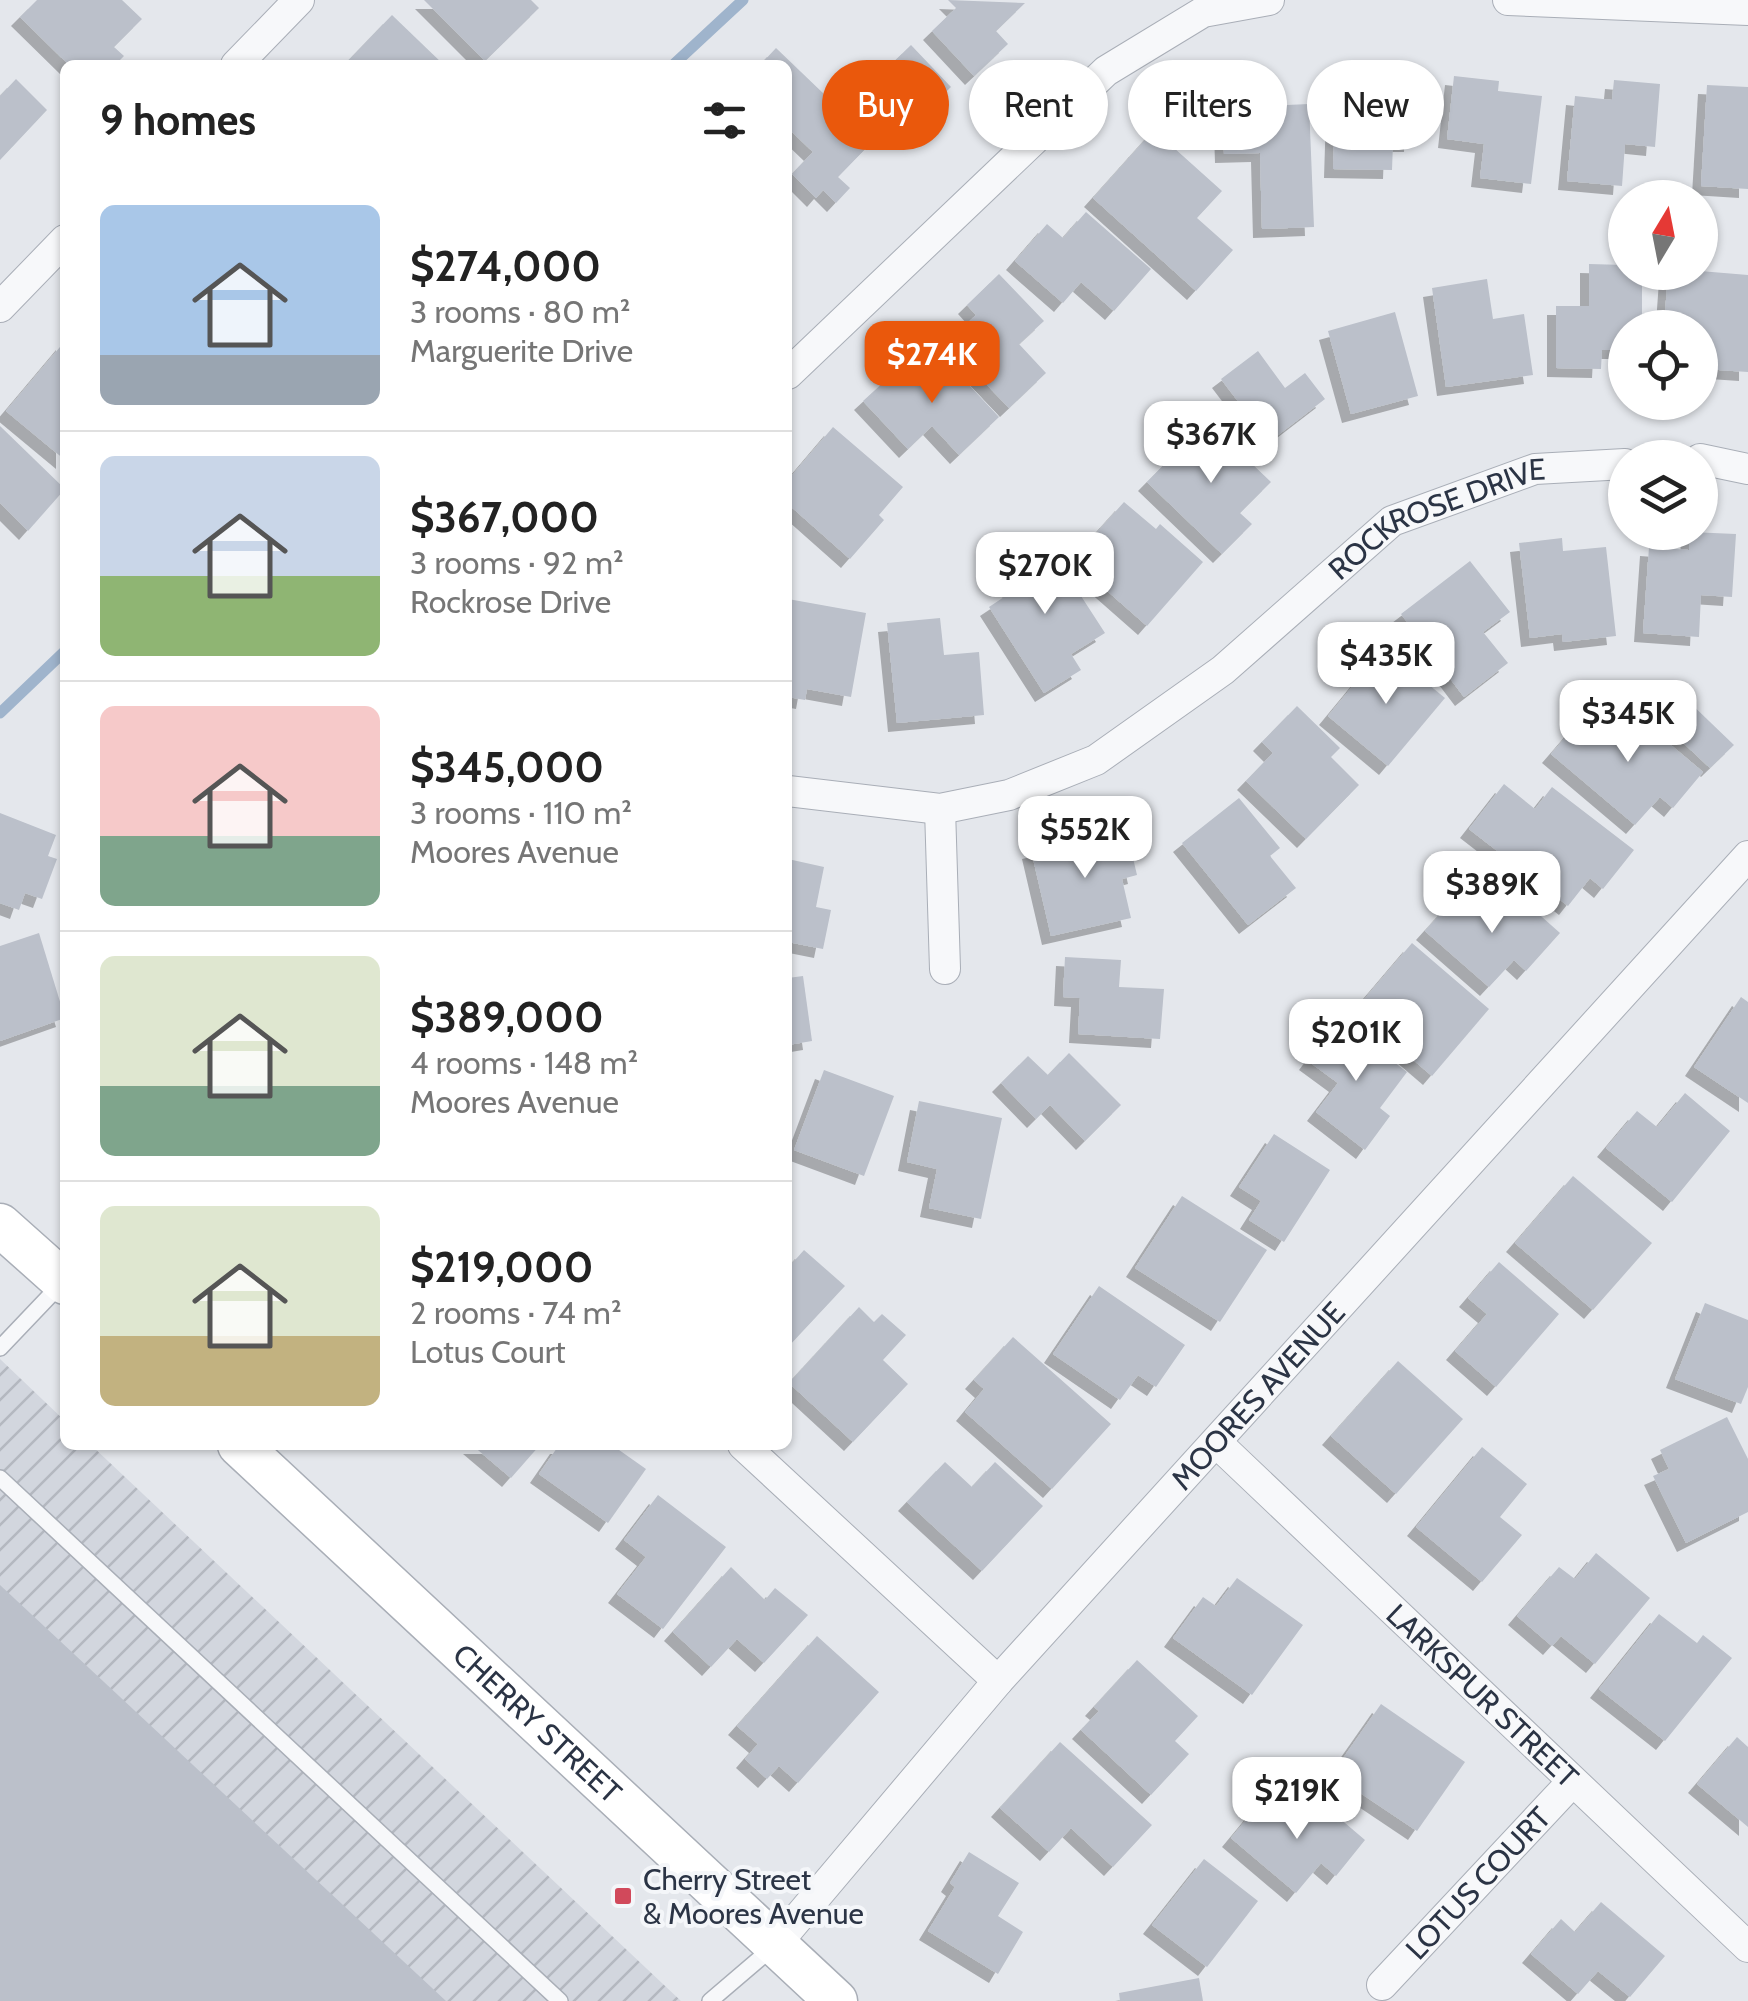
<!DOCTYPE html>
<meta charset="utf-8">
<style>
:root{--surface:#fff;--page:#f6f6f6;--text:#222;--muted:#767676;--line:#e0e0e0;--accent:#ea580c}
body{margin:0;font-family:Cabin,sans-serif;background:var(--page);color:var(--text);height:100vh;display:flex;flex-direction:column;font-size:38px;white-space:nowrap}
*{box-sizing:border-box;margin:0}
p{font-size:32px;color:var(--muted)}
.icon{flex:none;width:55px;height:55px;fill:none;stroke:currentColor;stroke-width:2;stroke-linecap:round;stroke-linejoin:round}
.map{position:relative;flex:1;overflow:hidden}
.details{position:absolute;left:60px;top:60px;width:732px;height:1390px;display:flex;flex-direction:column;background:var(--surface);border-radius:15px;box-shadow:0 2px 8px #0004}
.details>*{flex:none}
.top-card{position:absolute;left:822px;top:60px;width:775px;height:90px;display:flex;gap:20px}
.needle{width:65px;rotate:10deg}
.buttons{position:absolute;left:1608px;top:180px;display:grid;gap:20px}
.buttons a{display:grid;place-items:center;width:110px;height:110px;border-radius:50%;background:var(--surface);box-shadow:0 2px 8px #0004;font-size:50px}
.price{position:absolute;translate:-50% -85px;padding:0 22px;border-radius:20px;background:#fff;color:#222;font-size:32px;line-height:65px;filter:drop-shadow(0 2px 5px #0008)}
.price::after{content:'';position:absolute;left:50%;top:60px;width:30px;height:22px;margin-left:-15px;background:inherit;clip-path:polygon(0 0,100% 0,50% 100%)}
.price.active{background:var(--accent);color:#fff}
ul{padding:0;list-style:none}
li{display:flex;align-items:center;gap:30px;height:250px;padding:0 40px}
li+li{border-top:2px solid var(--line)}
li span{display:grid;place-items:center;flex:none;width:280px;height:200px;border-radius:15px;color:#555}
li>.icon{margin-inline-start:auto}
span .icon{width:120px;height:120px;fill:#fffc;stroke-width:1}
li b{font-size:42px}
h2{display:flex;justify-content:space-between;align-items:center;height:120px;padding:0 40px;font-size:42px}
.chip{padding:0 35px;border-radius:45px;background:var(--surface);box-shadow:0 2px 8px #0004;font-size:35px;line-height:90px}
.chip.active{background:var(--accent);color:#fff}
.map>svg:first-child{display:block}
.industrial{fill:url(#industrial-furrows)}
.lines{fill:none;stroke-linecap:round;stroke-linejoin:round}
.stream{stroke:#9fb4cc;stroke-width:11}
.building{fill:#bbc0ca;filter:url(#shadow)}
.lane-casing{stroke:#a9aeb7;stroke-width:18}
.street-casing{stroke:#a9aeb7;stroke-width:32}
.secondary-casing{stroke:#a9aeb7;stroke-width:45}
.lane{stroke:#f7f8fa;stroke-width:15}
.street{stroke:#f7f8fa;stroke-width:30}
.secondary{stroke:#fff;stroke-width:42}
.poi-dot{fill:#d1495b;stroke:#f4f6f9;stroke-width:4}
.labels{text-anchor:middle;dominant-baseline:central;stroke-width:8;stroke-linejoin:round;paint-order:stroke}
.street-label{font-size:30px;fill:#2b3445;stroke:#f4f6f9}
.poi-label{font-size:30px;fill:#2b3445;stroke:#f4f6f9;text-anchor:start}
</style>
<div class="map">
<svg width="1748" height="2001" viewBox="0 0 1748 2001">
<defs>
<pattern id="industrial-furrows" width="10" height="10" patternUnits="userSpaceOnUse" patternTransform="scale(2.5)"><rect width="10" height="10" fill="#d2d6de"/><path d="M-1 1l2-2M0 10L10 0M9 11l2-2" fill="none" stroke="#b4b8c0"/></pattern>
<filter id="shadow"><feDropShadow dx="-9" dy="9" stdDeviation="0" flood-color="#0004"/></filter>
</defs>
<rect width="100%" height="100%" fill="#e4e7ec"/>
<polygon class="industrial" points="0,1359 65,1421 65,1445 91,1445 681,2001 0,2001"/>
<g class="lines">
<g class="stream">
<polyline points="673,65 743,0"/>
<polyline points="0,713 65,651"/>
</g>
</g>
<g class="building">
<polygon points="37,0 122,0 142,19 114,47 124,56 115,65 69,65 20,17"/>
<polygon points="424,0 531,0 539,8 485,61"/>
<polygon points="948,0 1025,3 996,31 1008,44 974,76 932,31 956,8"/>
<polygon points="392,15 444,65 344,65"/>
<polygon points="911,45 951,87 898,138 858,96"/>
<polygon points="776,48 873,141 838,177 850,188 836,203 823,190 816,198 792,174 813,152 788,128 788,65 760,65"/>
<polygon points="1454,76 1499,81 1498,91 1542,96 1531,184 1480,178 1484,144 1447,139"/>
<polygon points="16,79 47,110 0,160 0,96"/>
<polygon points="1614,80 1660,84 1655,147 1625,144 1622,186 1567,181 1575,96 1612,100"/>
<polygon points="1354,82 1374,83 1374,93 1415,99 1413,143 1393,143 1392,170 1333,169 1335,105 1354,105"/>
<polygon points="1707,85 1748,87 1748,189 1701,186"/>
<polygon points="1261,90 1262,106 1309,104 1314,227 1262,229 1260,153 1224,154 1222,92"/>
<polygon points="1154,130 1222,191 1197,218 1233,250 1196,291 1093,198"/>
<polygon points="1086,212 1151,269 1114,311 1081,282 1063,303 1015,261 1047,224 1063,238"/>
<polygon points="1589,264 1625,265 1625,272 1642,272 1642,328 1625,328 1625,350 1602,350 1601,369 1556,368 1556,306 1589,306"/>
<polygon points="1700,271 1748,275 1748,372 1704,369 1700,328 1664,328 1668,272"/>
<polygon points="999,274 1044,321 1019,344 1046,373 1009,408 947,343 976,315 967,305"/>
<polygon points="1487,279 1493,319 1524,314 1533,375 1446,387 1432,288"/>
<polygon points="1395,312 1418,396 1351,414 1328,331"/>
<polygon points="65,341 65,460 6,411"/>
<polygon points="1258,351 1285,388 1305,373 1325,399 1269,442 1221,379"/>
<polygon points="940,354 999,417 959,455 932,426 908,449 863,401 897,370 909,383"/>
<polygon points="1207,421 1271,482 1240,513 1252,524 1222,554 1147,482"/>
<polygon points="0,426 65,489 28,531 0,503"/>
<polygon points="833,427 903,487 879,515 884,520 850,559 788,504 788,480"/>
<polygon points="1124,502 1156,529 1160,524 1203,562 1147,626 1072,560"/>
<polygon points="1690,532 1736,534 1732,597 1701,595 1699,637 1643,633 1649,547 1689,550"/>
<polygon points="1562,538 1563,551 1606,547 1616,636 1563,642 1562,634 1530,638 1519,543"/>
<polygon points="1046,542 1105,633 1071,654 1081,670 1044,693 989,607 1013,591 1000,571"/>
<polygon points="1470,561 1510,612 1483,632 1508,663 1464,697 1401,614"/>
<polygon points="788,599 866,613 851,697 807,689 805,700 788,697"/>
<polygon points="940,618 944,655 979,652 984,715 897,723 887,623"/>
<polygon points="1384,648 1445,698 1388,766 1328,716"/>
<polygon points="1684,697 1734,745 1710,768 1661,722"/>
<polygon points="1297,706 1340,748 1331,757 1359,785 1306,839 1246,781 1273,753 1262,742"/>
<polygon points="1628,709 1703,772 1673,808 1660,797 1635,825 1551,754 1583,717 1606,736"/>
<polygon points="1504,784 1535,809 1552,787 1634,850 1603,889 1590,878 1568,906 1469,829"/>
<polygon points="1239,798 1280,848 1270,856 1296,888 1248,925 1182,843"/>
<polygon points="0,813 56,835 48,856 57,859 42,899 25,893 19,910 0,903"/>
<polygon points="1126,828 1137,875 1122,879 1131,918 1051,936 1031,850"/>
<polygon points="788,859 824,867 816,907 831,910 823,949 788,942"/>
<polygon points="1461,891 1491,917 1514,892 1560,933 1526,971 1514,960 1489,987 1425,931"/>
<polygon points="39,933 65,1018 0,1041 0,946"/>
<polygon points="1412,943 1489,1009 1432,1076 1355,1010"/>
<polygon points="1065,957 1121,960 1119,987 1164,989 1160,1039 1078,1034 1080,998 1063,997"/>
<polygon points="803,976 812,1041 788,1045 788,978"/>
<polygon points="1741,997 1748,1002 1748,1103 1694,1067"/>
<polygon points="1339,1020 1407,1072 1380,1108 1390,1116 1365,1150 1316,1112 1338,1083 1308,1061"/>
<polygon points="1069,1053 1121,1105 1085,1141 1050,1105 1036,1119 1001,1083 1028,1056 1048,1075"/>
<polygon points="824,1070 894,1096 864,1176 794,1150"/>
<polygon points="1685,1093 1730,1131 1672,1202 1606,1148 1637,1111 1657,1127"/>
<polygon points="919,1101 1002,1118 981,1219 929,1208 937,1169 907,1162"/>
<polygon points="1274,1134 1330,1170 1284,1242 1249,1220 1261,1201 1239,1187"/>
<polygon points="1573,1176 1652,1243 1593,1310 1515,1243"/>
<polygon points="1182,1196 1267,1250 1220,1322 1135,1268"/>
<polygon points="804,1250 845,1286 788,1347 788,1268"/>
<polygon points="1499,1262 1559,1314 1496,1387 1455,1351 1487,1314 1468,1298"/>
<polygon points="1099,1286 1185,1345 1156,1387 1138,1375 1120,1400 1053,1354"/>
<polygon points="1705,1303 1748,1320 1748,1387 1741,1404 1675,1379"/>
<polygon points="859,1307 874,1322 882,1314 906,1335 883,1360 908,1384 853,1442 789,1383"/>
<polygon points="1013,1337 1111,1424 1052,1489 965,1412 984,1389 974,1380"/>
<polygon points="1398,1361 1463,1419 1396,1494 1331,1436"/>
<polygon points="1727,1417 1748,1459 1748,1512 1686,1543 1653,1476 1669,1469 1660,1450"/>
<polygon points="472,1445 540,1445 511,1478"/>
<polygon points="559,1445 612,1445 646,1469 608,1523 539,1474"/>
<polygon points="1482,1447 1527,1484 1500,1517 1522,1535 1482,1582 1416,1527"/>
<polygon points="945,1462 972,1487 995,1462 1043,1506 982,1571 907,1502"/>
<polygon points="658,1495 726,1547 663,1629 617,1594 646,1557 624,1540"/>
<polygon points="1596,1553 1650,1598 1595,1664 1561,1636 1552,1646 1517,1616 1559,1567 1575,1579"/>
<polygon points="731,1567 765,1600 775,1588 808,1615 764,1663 737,1639 711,1667 673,1632"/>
<polygon points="1237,1578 1303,1625 1252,1695 1173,1638 1203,1597 1216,1606"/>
<polygon points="0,1585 446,2001 0,2001"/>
<polygon points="1659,1614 1697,1643 1703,1635 1732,1658 1665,1741 1599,1689"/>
<polygon points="817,1636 879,1692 798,1783 779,1766 767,1779 745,1759 758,1744 737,1726"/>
<polygon points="1137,1660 1198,1716 1175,1741 1189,1754 1151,1795 1081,1730 1099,1711 1094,1707"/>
<polygon points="1381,1704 1465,1762 1417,1831 1332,1774"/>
<polygon points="1737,1737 1748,1747 1748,1827 1697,1784"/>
<polygon points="1060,1742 1152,1825 1113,1867 1071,1828 1049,1852 1000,1808"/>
<polygon points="1265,1797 1297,1824 1318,1800 1365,1840 1336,1876 1321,1863 1296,1893 1231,1838"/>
<polygon points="969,1852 1019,1883 998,1916 1023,1932 998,1974 928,1931 955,1887 950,1883"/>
<polygon points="1204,1859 1258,1901 1207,1967 1152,1925"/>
<polygon points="1601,1902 1665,1956 1630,1997 1598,1971 1578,1994 1531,1954 1561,1919 1575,1932"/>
<polygon points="1199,1978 1203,2001 1120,2001 1119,1993"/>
</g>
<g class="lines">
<g class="lane-casing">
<g id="lane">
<polyline points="0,1348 61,1284"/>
<polyline points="0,1478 560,2001"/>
<polyline points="710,2001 772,1948"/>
</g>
</g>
<g class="street-casing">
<g id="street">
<polyline points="1508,0 1748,10"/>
<polyline points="236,65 299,0"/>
<polyline points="0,307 65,240"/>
<polyline points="788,374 1106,71 1203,12 1269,0"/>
<polyline points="1700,459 1748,469"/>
<path id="s1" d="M788,791l152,18 69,-14 87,-35 127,-90 169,-149 143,-52 90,-5"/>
<polyline points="940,809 945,969"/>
<path id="s2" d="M1218,1444l530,503"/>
<polyline points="743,1445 998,1681"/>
<path id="s3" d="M776,1944l222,-263 750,-825"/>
<path id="s4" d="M1382,1985l190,-203"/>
</g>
</g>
<g class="secondary-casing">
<g id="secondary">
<polyline points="0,1225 65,1283"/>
<path id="s5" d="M239,1445l597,556"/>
</g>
</g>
<use href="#lane" class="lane"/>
<use href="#street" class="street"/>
<use href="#secondary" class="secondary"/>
</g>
<rect class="poi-dot" x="613" y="1886" width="20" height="20" rx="5"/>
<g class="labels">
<g class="street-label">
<text stroke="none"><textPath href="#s1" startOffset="740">ROCKROSE DRIVE</textPath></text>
<text stroke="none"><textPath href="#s3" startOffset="730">MOORES AVENUE</textPath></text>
<text stroke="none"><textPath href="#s2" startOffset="365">LARKSPUR STREET</textPath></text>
<text stroke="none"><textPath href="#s5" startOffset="408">CHERRY STREET</textPath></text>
<text stroke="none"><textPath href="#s4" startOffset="140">LOTUS COURT</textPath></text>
</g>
<g class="poi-label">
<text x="643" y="1879">Cherry Street<tspan x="643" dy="34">&amp; Moores Avenue</tspan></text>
</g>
</g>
</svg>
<div class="buttons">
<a><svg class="needle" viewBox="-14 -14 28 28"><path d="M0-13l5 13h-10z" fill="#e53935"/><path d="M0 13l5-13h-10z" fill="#767676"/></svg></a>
<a><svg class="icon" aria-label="locate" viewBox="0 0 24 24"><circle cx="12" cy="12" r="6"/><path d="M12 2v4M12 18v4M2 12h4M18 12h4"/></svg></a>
<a><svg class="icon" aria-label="layers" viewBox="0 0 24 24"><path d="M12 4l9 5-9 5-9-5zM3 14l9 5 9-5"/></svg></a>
</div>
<b class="price active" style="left:932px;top:406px">$274K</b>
<b class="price" style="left:1211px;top:486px">$367K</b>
<b class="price" style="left:1045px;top:617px">$270K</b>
<b class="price" style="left:1386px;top:707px">$435K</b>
<b class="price" style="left:1628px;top:765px">$345K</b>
<b class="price" style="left:1085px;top:881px">$552K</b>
<b class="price" style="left:1492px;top:936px">$389K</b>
<b class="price" style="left:1356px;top:1084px">$201K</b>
<b class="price" style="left:1297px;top:1842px">$219K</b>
<div class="top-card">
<a class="chip active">Buy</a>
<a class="chip">Rent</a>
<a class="chip">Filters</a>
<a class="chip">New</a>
</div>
<section class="details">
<h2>9 homes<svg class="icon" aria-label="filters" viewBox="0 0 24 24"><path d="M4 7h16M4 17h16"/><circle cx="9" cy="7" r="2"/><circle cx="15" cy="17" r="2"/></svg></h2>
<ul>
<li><span style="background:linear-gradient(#a9c7e8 75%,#9aa5b1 0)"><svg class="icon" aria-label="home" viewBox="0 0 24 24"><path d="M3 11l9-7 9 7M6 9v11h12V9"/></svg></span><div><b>$274,000</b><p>3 rooms · 80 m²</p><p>Marguerite Drive</p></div></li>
<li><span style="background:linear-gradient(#c9d6e8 60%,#8fb573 0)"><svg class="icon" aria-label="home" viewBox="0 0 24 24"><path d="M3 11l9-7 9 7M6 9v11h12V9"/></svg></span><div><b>$367,000</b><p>3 rooms · 92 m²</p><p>Rockrose Drive</p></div></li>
<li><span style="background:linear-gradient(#f6c9c9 65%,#7fa58c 0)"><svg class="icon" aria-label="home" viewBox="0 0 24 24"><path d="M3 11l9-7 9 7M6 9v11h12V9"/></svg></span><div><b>$345,000</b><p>3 rooms · 110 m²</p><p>Moores Avenue</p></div></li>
<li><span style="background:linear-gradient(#dfe7d0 65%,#7fa58c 0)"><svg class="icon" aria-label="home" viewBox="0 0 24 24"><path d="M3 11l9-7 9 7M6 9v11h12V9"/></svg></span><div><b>$389,000</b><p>4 rooms · 148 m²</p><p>Moores Avenue</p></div></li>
<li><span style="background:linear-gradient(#dfe7d0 65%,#c2b280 0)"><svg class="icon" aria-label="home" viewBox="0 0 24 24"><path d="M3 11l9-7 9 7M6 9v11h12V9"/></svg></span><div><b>$219,000</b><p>2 rooms · 74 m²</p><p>Lotus Court</p></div></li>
</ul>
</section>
</div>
